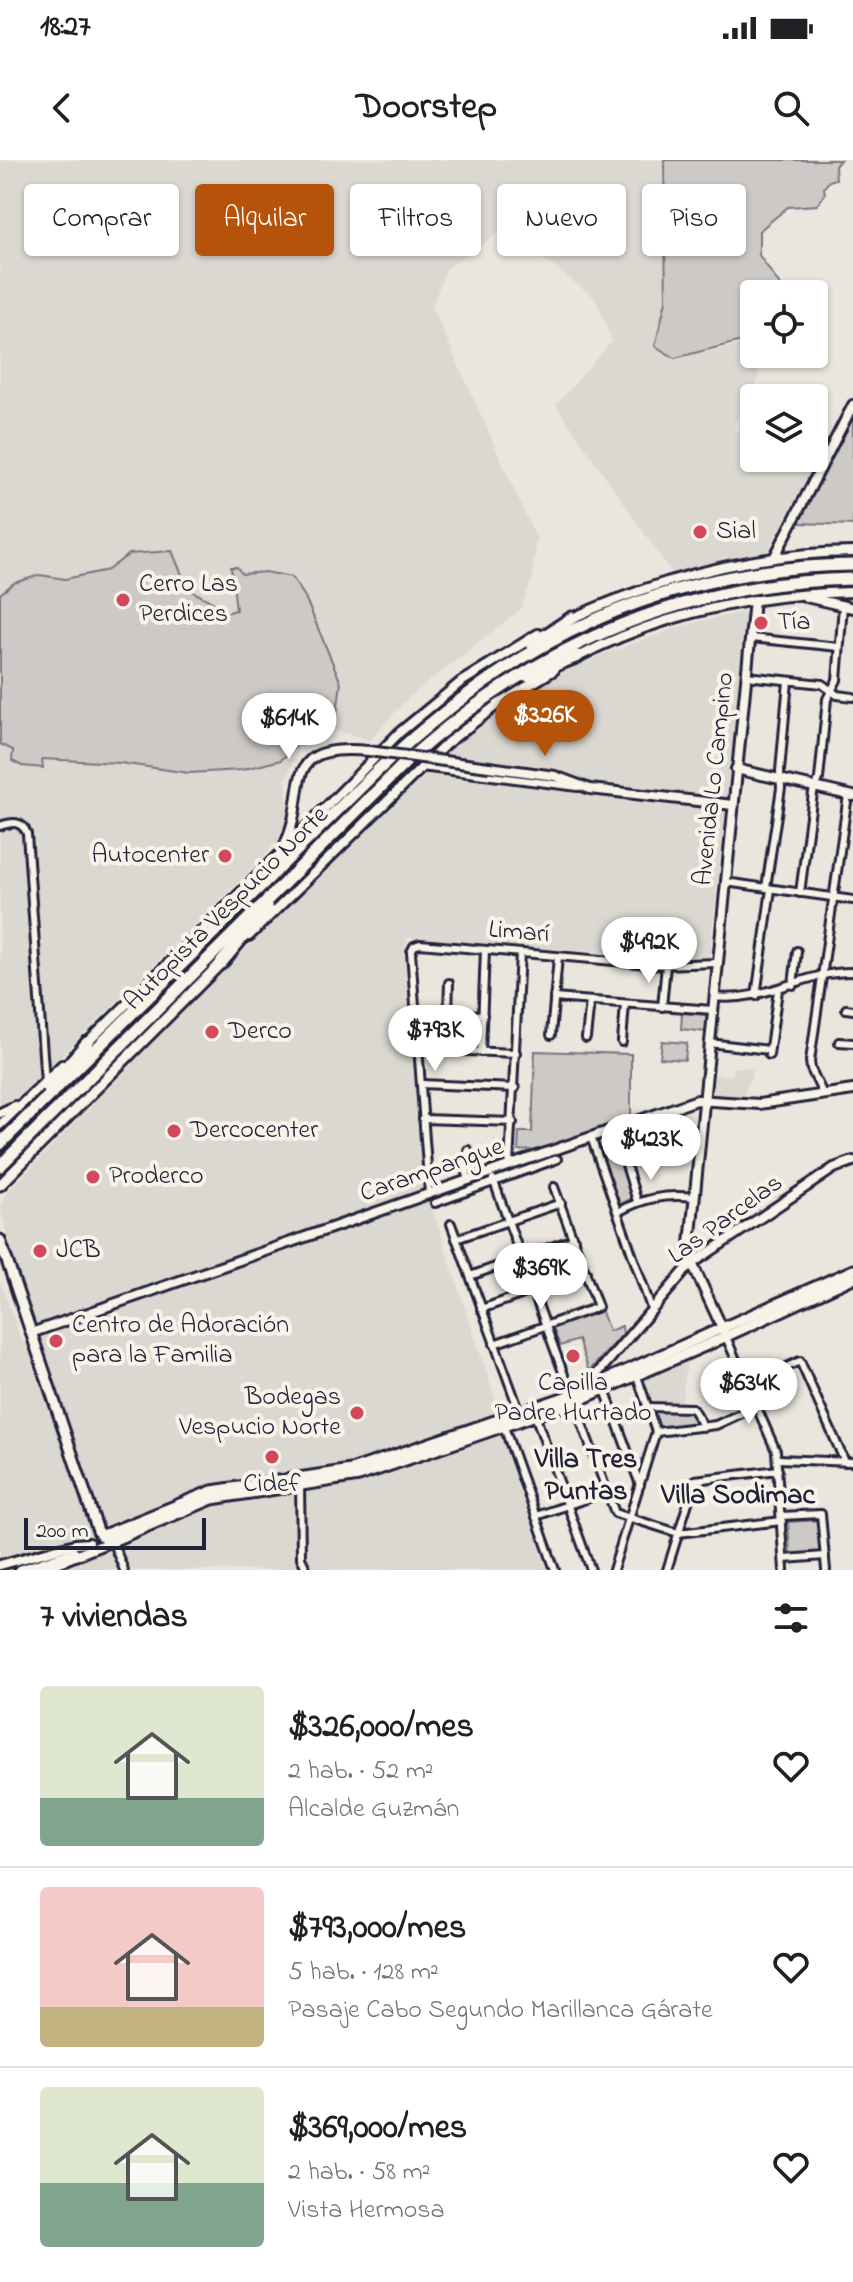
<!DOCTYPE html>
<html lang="es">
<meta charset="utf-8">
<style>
:root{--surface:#fff;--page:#f2f2f2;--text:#202124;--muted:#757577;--line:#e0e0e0;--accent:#b45309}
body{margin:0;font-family:"Indie Flower",sans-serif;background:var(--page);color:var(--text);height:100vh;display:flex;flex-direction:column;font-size:30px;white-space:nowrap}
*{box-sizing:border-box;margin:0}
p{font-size:26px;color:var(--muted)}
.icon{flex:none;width:44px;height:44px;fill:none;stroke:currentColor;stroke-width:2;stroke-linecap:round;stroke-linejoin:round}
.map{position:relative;height:1410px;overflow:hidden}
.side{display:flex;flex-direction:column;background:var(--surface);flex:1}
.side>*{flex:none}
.guide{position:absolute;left:24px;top:24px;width:806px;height:72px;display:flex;gap:16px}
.tools{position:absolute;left:740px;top:120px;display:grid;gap:16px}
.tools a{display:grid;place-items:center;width:88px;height:88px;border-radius:8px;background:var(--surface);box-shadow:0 2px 6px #0004;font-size:40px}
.scale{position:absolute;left:24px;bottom:20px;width:182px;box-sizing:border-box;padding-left:8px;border:4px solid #22223b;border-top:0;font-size:22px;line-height:28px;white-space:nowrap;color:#22223b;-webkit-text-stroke:6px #f7f3e8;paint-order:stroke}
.price{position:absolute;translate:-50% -68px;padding:0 18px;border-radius:28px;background:#fff;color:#222;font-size:26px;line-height:52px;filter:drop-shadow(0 2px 4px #0008)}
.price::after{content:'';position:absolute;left:50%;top:48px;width:24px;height:18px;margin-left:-12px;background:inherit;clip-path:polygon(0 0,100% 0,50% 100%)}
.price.on{background:var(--accent);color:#fff}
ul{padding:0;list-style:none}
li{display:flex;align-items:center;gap:24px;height:200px;padding:0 40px}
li+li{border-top:2px solid var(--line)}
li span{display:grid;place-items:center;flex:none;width:224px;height:160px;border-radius:8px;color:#555}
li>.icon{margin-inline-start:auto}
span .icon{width:96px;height:96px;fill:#fffc;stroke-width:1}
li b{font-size:34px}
h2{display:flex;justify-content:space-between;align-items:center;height:96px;padding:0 40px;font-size:34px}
.pill{padding:0 28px;border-radius:8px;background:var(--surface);box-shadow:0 2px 6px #0004;font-size:28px;line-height:72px}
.pill.on{background:var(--accent);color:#fff}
.status{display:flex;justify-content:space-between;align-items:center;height:56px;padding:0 40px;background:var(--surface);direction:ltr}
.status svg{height:22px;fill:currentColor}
header{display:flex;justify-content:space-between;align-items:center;height:104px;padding:0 40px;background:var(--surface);font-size:36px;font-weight:700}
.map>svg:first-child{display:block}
.built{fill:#dbd8d2}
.green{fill:#cdc9c6;stroke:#787680;stroke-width:2}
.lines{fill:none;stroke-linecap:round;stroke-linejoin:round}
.street-casing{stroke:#22223b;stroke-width:12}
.secondary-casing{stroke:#22223b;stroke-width:14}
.primary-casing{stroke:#22223b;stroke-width:15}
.highway-casing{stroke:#22223b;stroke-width:17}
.street{stroke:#f7f3e8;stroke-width:6}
.secondary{stroke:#f7f3e8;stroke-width:8}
.primary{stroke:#f7f3e8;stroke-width:9}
.highway{stroke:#f7f3e8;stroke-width:11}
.secondary-bridge-casing{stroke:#22223b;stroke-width:14;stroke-linecap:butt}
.secondary-bridge{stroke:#f7f3e8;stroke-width:8}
.poi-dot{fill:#d1495b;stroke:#f7f3e8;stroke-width:3}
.labels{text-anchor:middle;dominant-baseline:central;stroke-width:8;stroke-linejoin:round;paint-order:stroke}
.poi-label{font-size:26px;fill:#22223b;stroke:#f7f3e8;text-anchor:start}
.street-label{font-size:26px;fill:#22223b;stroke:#f7f3e8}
.neighbourhood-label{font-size:28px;font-weight:bold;fill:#22223b;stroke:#f7f3e8}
</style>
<div class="status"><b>18:27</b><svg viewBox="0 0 49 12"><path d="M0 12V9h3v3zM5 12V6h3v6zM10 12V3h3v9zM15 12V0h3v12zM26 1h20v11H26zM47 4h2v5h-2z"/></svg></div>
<header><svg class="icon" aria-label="back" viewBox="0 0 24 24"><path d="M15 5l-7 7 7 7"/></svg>Doorstep<svg class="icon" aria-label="search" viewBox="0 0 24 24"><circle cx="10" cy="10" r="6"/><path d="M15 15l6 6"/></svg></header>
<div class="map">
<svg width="853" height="1410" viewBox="0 0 853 1410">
<rect width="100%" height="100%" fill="#eae6de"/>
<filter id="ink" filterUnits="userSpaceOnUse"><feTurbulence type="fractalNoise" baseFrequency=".0125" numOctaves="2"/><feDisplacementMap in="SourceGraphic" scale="16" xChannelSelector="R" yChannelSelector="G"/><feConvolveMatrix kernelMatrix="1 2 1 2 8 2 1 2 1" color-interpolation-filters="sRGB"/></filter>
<g filter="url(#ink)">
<g class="built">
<polygon points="0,0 664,0 666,141 655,186 675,198 751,183 759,216 733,269 754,279 754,298 795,298 814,307 767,393 672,413 556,245 612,181 596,139 524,84 501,71 446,109 432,146 536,378 532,420 521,449 408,538 370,580 335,570 341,523 305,437 265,412 242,414 236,450 225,454 218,445 188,429 172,391 129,394 108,410 64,420 40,415 14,423 0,434"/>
<polygon points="747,451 709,801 407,778 404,793 423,1029 37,1167 14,1102 1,1051 4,1035 207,827 441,595 512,541 559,514 598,496 684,465"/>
<polygon points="0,584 13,590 22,606 42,608 42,599 120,603 189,613 241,610 281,600 295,599 286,621 288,647 286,663 280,677 259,702 31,926 18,937 0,946"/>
<polygon points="733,907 754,908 743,938 713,935 715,915 732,916"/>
<polygon points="429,1039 498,1247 492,1252 548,1410 0,1410 0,1121 22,1182"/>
<polygon points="687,1202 682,1244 651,1244 642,1220"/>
</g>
<g class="green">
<polygon points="664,0 840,0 835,6 836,19 829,21 824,28 825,34 817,45 788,47 759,71 759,95 786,134 754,134 754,178 675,198 655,186 666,141"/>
<polygon points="853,257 853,365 799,363"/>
<polygon points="172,391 188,429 218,445 225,453 236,450 231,407 237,407 242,414 265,412 292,417 305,437 341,523 336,561 303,579 281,600 241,610 189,613 120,603 42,599 43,608 22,606 12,601 13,590 0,584 0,434 14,423 40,415 65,419 108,410 129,394"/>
<polygon points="682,853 708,855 706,872 681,869"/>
<polygon points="662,881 687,883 685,900 660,898"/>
<polygon points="535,891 631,894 631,957 532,993 531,990 518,991 519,972 532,972"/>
<polygon points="612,976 633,1038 618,1045 596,981"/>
<polygon points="489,988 507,988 506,1002 488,1008"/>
<polygon points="528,1098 538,1126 520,1133 510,1105"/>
<polygon points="601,1149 609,1171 622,1166 623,1174 589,1211 578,1180 560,1186 552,1166"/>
<polygon points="688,1248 694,1252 699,1265 658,1269 653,1250"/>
<polygon points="821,1360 823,1392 790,1394 788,1362"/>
</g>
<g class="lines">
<g class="street-casing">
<g id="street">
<polyline points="750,478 839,487"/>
<polyline points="746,516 822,524 837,535 853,537"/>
<polyline points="421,607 578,627"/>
<path d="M0,666c12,-4 22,-6 27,8l18,248"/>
<polyline points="725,722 853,740"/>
<polyline points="766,728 781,628 780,611 788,521"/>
<polyline points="800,733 813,633 819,619 827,539 837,520 843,446"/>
<polyline points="793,825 797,791"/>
<polyline points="756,836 771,729"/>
<path d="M714,837c50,6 90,-26 139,-25"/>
<polyline points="554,838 713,850"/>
<polyline points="662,847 666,805"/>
<polyline points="846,849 853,850"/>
<polyline points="416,852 483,855"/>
<polyline points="448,853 449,823"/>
<polyline points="551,875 558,797"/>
<polyline points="586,878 590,841"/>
<polyline points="622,882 625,844"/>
<polyline points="839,882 853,883"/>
<polyline points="709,883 769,890"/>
<polyline points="418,889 516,893"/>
<polyline points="481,892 485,790"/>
<polyline points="769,895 778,830"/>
<polyline points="421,924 515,928"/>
<polyline points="823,934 811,909 810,901 848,635"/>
<polyline points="423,959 513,962"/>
<polyline points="615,969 637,1041"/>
<polyline points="591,977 651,1148"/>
<polyline points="509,1005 520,793"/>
<polyline points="493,1019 521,1097"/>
<polyline points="467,1020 468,990"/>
<polyline points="429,1033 411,792 414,786 420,784 660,805 717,803"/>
<polyline points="435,1043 557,999"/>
<path d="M618,1052c25,-14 47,-18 76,-15"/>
<polyline points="451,1064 516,1242"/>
<polyline points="456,1079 561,1043"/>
<polyline points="531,1094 543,1128"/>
<polyline points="470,1116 574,1079"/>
<polyline points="533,1131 615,1353 678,1373 782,1361"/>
<polyline points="481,1149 586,1112"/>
<polyline points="726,1177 776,1291 784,1410"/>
<polyline points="494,1184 598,1147 554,1027"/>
<polyline points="748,1225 800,1201 845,1302"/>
<polyline points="605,1230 640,1325"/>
<polyline points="647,1247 692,1248 704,1267"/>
<polyline points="535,1255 591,1410"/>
<polyline points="504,1267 555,1410"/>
<polyline points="656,1272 716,1265 757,1246"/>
<polyline points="778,1299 853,1302"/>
<polyline points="300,1322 301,1398 307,1410"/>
<polyline points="536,1356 606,1332"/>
<polyline points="781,1356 821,1354 826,1410"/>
<polyline points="112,1381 124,1410"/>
<polyline points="784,1399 825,1396"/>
<polyline points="613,1410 656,1272 637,1216"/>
<polyline points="667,1410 695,1320 778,1310"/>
</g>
</g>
<g class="secondary-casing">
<g id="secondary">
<polyline points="774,398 853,245"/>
<polyline points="806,437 853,448"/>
<path d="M568,460c89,-41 186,-67 285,-68"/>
<path d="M576,498c85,-45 181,-64 277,-66"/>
<polyline points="489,607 555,616 590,629 733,645"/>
<polyline points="736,609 853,636"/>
<path d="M284,687c27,-57 -9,-105 85,-96"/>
<polyline points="249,776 447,583 497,545 554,510"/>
<polyline points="84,886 280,694 399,573 461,522 538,474"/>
<polyline points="0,953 15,946"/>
<polyline points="0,965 62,905"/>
<polyline points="724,1172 692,1103 690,1084 754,440"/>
<polyline points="31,1173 697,940 759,944 853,930"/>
<polyline points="585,1228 690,1105 834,1008 853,1001"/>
<polyline points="0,1405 75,1384 89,1383"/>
<polyline points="19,1410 74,1392"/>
<polyline points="40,1410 112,1381"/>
</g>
</g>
<g class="primary-casing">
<g id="primary">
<polyline points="0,1025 221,803"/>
<polyline points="0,1080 98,1371 101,1376 112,1381 212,1339 359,1316 574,1242 716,1181 853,1118"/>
<polyline points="101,1376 212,1331 351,1310 571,1235 853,1110"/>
</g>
</g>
<g class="highway-casing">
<g id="highway">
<polyline points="532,484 572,458"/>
<polyline points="528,516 578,496"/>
<polyline points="221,803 267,748"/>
<polyline points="48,928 87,883"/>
<path d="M0,984l377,-373c136,-130 285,-204 476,-206"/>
<path d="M0,1006l406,-404c127,-115 275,-180 447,-183"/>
</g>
</g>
<use href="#street" class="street"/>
<use href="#secondary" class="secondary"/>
<use href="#primary" class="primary"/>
<use href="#highway" class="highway"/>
<g class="secondary-bridge-casing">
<polyline id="secondary-bridge" points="369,591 489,607"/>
</g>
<use href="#secondary-bridge" class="secondary-bridge"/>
</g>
</g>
<g class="poi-dot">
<circle cx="700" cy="372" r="8"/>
<circle cx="123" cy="440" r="8"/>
<circle cx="761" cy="463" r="8"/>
<circle cx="225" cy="696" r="8"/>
<circle cx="212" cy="872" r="8"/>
<circle cx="174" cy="971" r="8"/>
<circle cx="93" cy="1017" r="8"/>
<circle cx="40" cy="1091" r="8"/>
<circle cx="56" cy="1181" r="8"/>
<circle cx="573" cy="1196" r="8"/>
<circle cx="357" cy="1253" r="8"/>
<circle cx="272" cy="1297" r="8"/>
</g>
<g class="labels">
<g class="poi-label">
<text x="716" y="372">Sial</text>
<text x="139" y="425">Cerro Las<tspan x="139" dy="30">Perdices</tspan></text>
<text x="777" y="463">Tía</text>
<text x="209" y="696" text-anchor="end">Autocenter</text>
<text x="228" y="872">Derco</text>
<text x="190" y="971">Dercocenter</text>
<text x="109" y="1017">Proderco</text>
<text x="56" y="1091">JCB</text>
<text x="72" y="1166">Centro de Adoración<tspan x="72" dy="30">para la Familia</tspan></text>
<text x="573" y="1224" text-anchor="middle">Capilla<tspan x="573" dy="30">Padre Hurtado</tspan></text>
<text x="341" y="1238" text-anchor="end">Bodegas<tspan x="341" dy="30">Vespucio Norte</tspan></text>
<text x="272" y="1325" text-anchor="middle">Cidef</text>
</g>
<g class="street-label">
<text transform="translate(715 619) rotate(-84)">Avenida Lo Campino</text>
<text transform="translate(227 749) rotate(-45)">Autopista Vespucio Norte</text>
<text transform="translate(519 773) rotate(5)">Limarí</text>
<text transform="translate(432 1011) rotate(-19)">Carampangue</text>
<text transform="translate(726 1060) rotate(-36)">Las Parcelas</text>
</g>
<g class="neighbourhood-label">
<text x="586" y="1300">Villa Tres<tspan x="586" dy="32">Puntas</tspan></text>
<text x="738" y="1336">Villa Sodimac</text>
</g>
</g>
</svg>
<div class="tools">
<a><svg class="icon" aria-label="locate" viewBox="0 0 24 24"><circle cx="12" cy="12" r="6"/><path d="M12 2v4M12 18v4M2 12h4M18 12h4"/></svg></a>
<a><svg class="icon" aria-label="layers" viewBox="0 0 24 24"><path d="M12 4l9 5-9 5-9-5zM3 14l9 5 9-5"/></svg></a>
</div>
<div class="scale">200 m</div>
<b class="price on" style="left:545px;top:598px">$326K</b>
<b class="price" style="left:289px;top:601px">$614K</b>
<b class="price" style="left:649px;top:825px">$492K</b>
<b class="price" style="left:435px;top:913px">$793K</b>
<b class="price" style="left:651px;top:1022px">$423K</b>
<b class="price" style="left:541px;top:1151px">$369K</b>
<b class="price" style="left:749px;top:1266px">$634K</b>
<div class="guide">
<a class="pill">Comprar</a>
<a class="pill on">Alquilar</a>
<a class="pill">Filtros</a>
<a class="pill">Nuevo</a>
<a class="pill">Piso</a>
</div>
</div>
<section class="side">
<h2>7 viviendas<svg class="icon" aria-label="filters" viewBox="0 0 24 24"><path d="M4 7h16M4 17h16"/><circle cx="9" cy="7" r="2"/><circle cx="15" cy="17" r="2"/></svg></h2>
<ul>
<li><span style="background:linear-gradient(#dfe7d0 70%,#7fa58c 0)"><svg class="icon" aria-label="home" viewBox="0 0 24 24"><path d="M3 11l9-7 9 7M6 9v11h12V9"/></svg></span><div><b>$326,000/mes</b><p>2 hab. · 52 m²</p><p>Alcalde Guzmán</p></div><svg class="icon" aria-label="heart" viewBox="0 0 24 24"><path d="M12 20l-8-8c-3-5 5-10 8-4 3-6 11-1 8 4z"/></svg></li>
<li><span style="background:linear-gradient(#f6c9c9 75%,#c2b280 0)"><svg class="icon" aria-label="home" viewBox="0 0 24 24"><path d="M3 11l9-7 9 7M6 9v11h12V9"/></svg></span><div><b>$793,000/mes</b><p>5 hab. · 128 m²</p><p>Pasaje Cabo Segundo Marillanca Gárate</p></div><svg class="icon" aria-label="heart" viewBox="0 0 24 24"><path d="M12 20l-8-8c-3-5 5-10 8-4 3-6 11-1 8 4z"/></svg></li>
<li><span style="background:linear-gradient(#dfe7d0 60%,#7fa58c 0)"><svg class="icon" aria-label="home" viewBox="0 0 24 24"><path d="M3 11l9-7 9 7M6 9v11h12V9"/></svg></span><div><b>$369,000/mes</b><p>2 hab. · 58 m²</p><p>Vista Hermosa</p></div><svg class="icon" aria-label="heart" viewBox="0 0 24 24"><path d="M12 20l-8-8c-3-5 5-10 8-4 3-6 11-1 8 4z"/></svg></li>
</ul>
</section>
